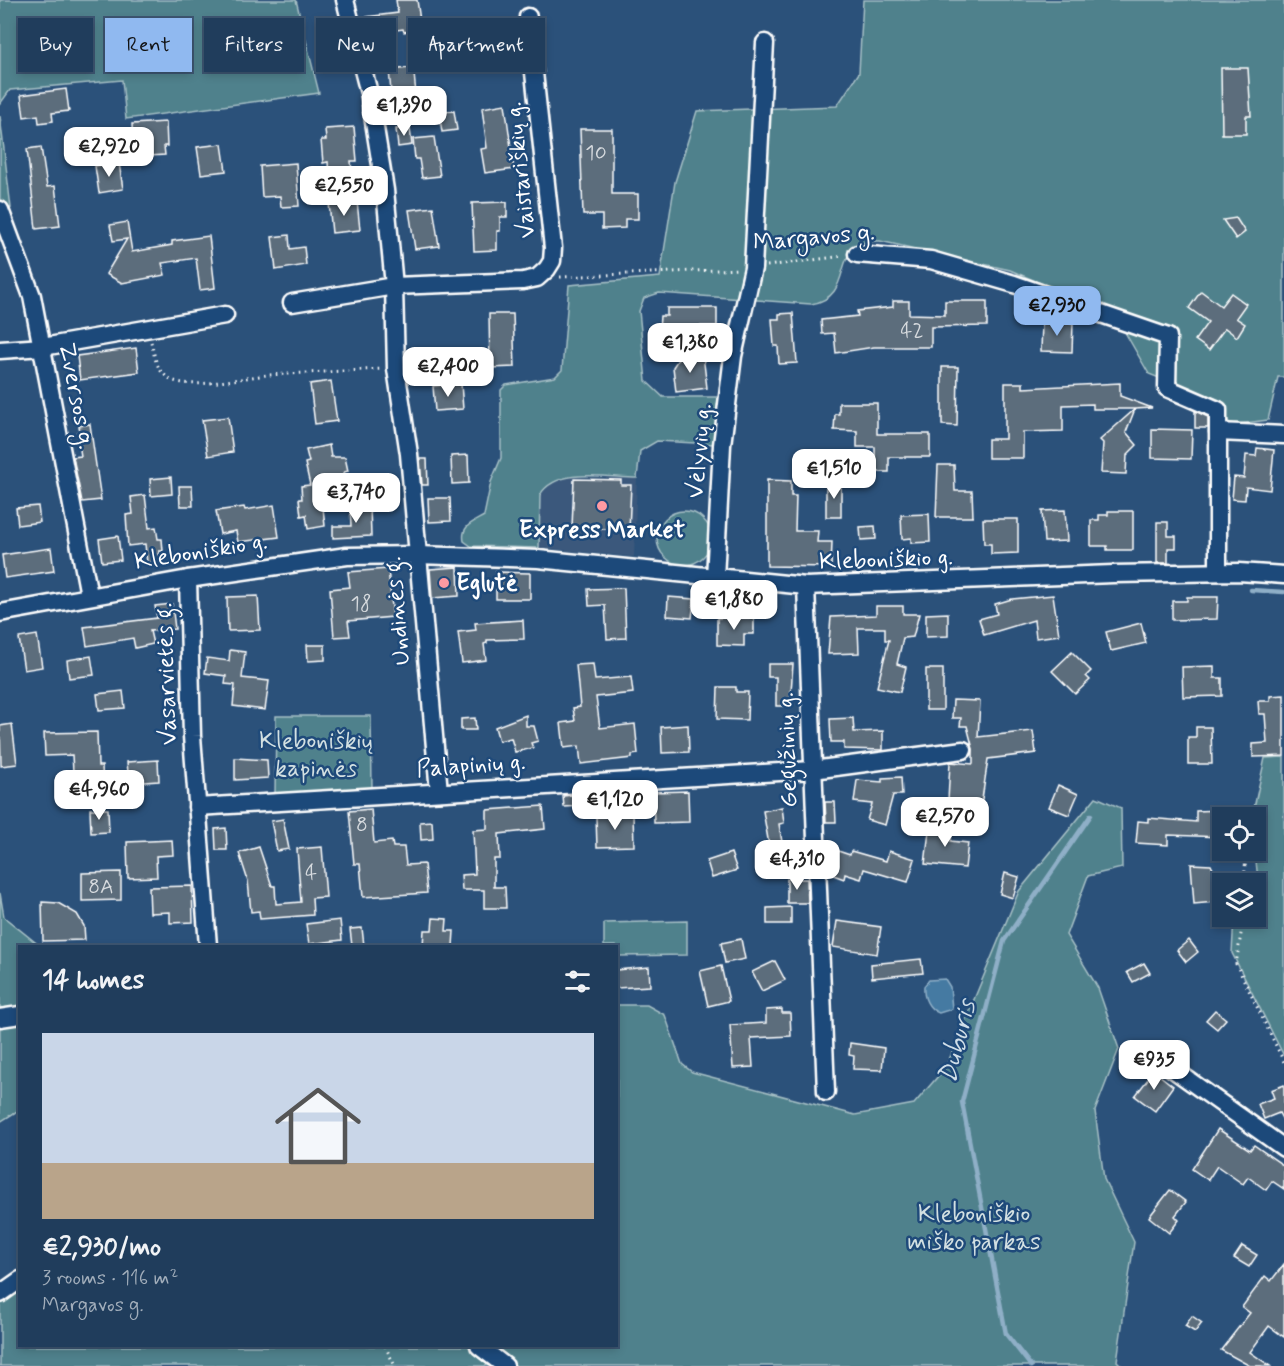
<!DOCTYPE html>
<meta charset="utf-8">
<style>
:root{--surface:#203d5c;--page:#2d4865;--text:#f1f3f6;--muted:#a2aebb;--line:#3d5672;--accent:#90b9f0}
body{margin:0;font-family:Mynerve,sans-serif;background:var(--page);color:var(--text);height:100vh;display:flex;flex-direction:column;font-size:22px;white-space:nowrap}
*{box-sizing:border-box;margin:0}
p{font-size:20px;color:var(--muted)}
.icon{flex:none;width:33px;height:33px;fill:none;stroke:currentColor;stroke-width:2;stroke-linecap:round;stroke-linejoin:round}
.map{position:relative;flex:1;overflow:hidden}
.sheet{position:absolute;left:18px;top:945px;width:600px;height:402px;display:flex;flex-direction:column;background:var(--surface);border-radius:0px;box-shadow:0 3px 9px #0003,0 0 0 2px var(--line)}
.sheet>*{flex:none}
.banner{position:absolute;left:18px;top:18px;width:600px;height:54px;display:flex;gap:12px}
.tools{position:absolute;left:1212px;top:807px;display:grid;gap:12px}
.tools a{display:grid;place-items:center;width:54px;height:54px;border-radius:0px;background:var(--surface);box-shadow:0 3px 9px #0003,0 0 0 2px var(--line);font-size:30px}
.price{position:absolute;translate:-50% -51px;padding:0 14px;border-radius:12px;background:#fff;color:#222;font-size:20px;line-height:39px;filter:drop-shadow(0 2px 3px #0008)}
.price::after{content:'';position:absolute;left:50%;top:36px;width:18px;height:14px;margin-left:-9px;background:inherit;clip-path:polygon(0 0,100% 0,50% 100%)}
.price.selected{background:var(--accent);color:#111}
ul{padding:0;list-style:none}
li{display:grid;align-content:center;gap:12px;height:318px;padding:0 24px}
li span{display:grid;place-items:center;height:186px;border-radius:0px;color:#555}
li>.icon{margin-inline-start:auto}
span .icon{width:108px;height:108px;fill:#fffc;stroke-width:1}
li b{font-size:26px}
h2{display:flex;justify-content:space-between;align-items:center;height:72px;padding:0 24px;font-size:26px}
.pill{padding:0 21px;border-radius:0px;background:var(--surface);box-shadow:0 3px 9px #0003,0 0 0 2px var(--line);font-size:21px;line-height:54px}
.pill.selected{background:var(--accent);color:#111}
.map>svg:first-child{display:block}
.built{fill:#3a597b}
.green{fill:#4f818c;stroke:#a7c0c6;stroke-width:1.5}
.water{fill:#447aa2;stroke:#8fafc7;stroke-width:1.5}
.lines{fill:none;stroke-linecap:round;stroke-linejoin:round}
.stream{stroke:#8fafc7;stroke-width:4.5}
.building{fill:#5c6d7c;stroke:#fff;stroke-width:1.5}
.minor-casing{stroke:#fff;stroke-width:21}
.path{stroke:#fff;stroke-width:3;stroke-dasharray:1.5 4.5;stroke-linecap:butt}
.minor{stroke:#1f4a7a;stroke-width:16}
.poi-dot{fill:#ff9aa2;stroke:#1f4a7a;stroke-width:2}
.labels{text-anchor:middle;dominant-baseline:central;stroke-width:5;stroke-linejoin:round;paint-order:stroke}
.number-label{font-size:21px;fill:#d6dade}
.street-label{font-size:24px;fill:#fff;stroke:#1f4a7a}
.poi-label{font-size:24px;font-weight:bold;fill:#fff;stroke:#1f4a7a}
.park-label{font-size:24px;fill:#d3e0e2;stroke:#1f4a7a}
.water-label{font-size:26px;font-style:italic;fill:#d0dee8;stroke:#1f4a7a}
</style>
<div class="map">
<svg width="1284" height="1366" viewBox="0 0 1284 1366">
<rect width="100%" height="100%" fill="#2b517a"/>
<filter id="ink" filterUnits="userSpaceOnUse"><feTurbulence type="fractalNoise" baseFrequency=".0167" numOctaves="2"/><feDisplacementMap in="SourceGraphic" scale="12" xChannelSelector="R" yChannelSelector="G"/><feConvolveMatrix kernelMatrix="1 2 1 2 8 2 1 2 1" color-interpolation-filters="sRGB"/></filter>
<g filter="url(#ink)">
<polygon class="built" points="572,477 637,478 634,557 539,548 540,495 555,480"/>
<g class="green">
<polygon points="0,0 296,0 319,93 126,119 122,80 10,90 0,104"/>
<path d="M863,0h421v377h-6l-10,43 -38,5 -10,-23 -71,-28 -34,-59 -105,-45 -130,-29c-55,-3 -20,55 -69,63l-152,-11 -15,5 -5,13 7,70 17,16h55l-4,47 -57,-3 -17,10 -3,27c-28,0 -80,-12 -97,17l-1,53 -68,-2 -7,-5c-3,-15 8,-18 20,-25l7,-34 10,-24v-68l5,-5 49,-8 7,-7 7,-85 91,-8 15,-95 22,-71 140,-5 22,-33z"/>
<polygon points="0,116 11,208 0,209"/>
<circle cx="684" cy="538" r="27"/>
<polygon points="276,716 371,716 372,789 275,796"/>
<polygon points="1284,757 1284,1056 1232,953 1234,917 1256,916 1256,902 1260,900 1255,851 1256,818 1252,817 1265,758"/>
<polygon points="1096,797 1121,808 1122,868 1088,876 1066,935 1098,988 1119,1049 1095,1111 1104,1179 1134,1242 1117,1361 1122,1366 0,1366 0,1304 19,1291 20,1346 616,1346 617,1005 647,1005 665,1015 682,1064 692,1072 855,1115 914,1104 946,1067 1019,891"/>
<polygon points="0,893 4,917 40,946 20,946 19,1110 0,1122"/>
<polygon points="687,921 687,955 617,956 616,946 604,946 604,923"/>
</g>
<path class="water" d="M945,979l5,8 2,22 -13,4c-11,-4 -16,-16 -15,-27l5,-6z"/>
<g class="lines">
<g class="stream">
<polyline points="1251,590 1284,592"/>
<polyline points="1031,1366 1006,1334 962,1102 1004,941 1091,815"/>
</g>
</g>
<g class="building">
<polygon points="396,0 417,0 423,41 440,39 443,71 414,74 416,94 398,96 397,91 391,92 389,70 410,68 409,31 404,32 403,29 368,34 366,17 398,13"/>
<polygon points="1221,68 1248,68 1251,116 1246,116 1246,134 1222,134"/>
<polygon points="66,89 69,111 52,113 53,121 39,123 38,115 24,117 21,95"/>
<polygon points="505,104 514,169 485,173 481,149 487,148 482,108"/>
<polygon points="454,111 457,130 442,132 439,112"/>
<polygon points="166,122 167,146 164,146 165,155 149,156 148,147 133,148 132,124"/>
<polygon points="354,127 357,161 351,161 352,172 329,175 328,162 323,163 321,140 326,140 325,129"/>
<polygon points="410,128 412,145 398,147 396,129"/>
<polygon points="580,129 612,129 612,194 638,194 638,219 625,219 625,228 602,229 602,215 583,215"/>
<polygon points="434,137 440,176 422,178 419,159 415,159 413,139"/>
<polygon points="121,141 123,152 112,154 110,142"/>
<polygon points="222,144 226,171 201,174 197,147"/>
<polygon points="41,147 47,187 55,186 60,226 36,229 27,149"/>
<polygon points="119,163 123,189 99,193 95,166"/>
<polygon points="296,163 299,206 281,207 280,196 262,197 260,166"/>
<polygon points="357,201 360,230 332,233 329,203"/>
<polygon points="507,202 507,217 500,217 500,231 497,231 497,250 474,251 472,203"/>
<polygon points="433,207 439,246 415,249 409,210"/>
<polygon points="1236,218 1245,232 1236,239 1223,220"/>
<polygon points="127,222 132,252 172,245 172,241 209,236 215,288 200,290 196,258 162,263 165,275 122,283 106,274 127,239 113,241 110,225"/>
<polygon points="289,235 290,249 304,247 306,265 276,270 272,237"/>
<polygon points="1201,291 1221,306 1231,293 1246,304 1236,318 1245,324 1237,337 1225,328 1209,350 1195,340 1208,322 1189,308"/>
<polygon points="893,301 909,301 909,314 945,315 945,301 987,301 987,326 931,327 931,347 874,347 836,353 834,333 822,334 821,320 858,316 857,311 893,307"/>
<polygon points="667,308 717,308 717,326 694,326 694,331 659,331 660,316 667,316"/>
<polygon points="793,313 797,363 779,364 778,346 774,346 772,319 779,319 779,314"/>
<polygon points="489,314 513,314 515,367 490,368"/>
<polygon points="1042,322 1073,323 1072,352 1041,351"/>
<polygon points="136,348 139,372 80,380 77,356"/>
<polygon points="703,355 707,388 676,392 673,367 679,358"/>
<polygon points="942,367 958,367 957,426 942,425"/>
<polygon points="331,381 337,421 315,424 310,384"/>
<polygon points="1005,383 1023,383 1023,388 1120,383 1120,396 1152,408 1135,409 1126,432 1137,445 1127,455 1126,474 1101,473 1103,443 1100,440 1135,409 1093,409 1093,404 1063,405 1063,431 1023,432 1023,458 988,458 988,439 1005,439"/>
<polygon points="461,384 463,409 435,411 433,386"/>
<polygon points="839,403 877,403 877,434 930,434 930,457 889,457 889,472 875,472 875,447 857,447 857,431 834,430 835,414 839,414"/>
<polygon points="1195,411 1208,417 1208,428 1195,428"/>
<polygon points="228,417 233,452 208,456 202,420"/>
<polygon points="90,424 101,500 82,502 73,457 81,456 77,432 80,431 79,426"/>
<polygon points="1152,429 1192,430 1191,459 1152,458"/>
<polygon points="329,445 331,457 345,457 348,471 344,472 347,496 322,499 325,526 308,529 306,515 301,516 299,499 302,499 301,486 310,485 305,463 309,462 306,450"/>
<polygon points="1257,448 1274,450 1270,490 1246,487 1245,500 1232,499 1234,477 1244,478 1246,455 1256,456"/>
<polygon points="468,455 469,483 452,484 451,456"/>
<polygon points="420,459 427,459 428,485 422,485"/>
<polygon points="938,465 954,465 955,491 972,491 973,517 936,517"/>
<polygon points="171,477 172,494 151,496 150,479"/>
<polygon points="574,479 621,480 621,485 631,485 629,530 572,528"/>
<polygon points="767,480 791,481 791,496 796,496 795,531 818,531 817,542 832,542 831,567 767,566"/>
<rect x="826" y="483" width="15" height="34"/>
<polygon points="179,486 192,486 193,506 180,506"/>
<polygon points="145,495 149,528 156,527 158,539 162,539 163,551 159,551 160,561 147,563 145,544 128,546 126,515 133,514 131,497"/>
<polygon points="428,498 450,498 451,521 429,522"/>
<polygon points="274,505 279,537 238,542 236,531 220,534 216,511 244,507 245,510"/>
<polygon points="370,505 371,536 333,538 333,526 351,526 350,506"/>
<polygon points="38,506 40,522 18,525 16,508"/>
<polygon points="1065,510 1067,541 1044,542 1042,511"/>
<polygon points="1108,511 1133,511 1133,550 1107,550 1107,546 1091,546 1091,520 1099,520 1099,515 1108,515"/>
<polygon points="929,514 930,542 911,543 911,538 902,539 901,515"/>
<polygon points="983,519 1018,519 1018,553 991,554 991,544 984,544"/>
<polygon points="1157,522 1168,522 1168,536 1176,536 1176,548 1168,548 1168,563 1157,563"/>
<polygon points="875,526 876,539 861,540 860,527"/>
<polygon points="118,536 121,560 102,562 99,539"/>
<polygon points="51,548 54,571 5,578 2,555"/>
<polygon points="458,567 459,596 432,598 430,569"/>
<polygon points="388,569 393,617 348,621 350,636 334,637 330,589 350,587 348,572"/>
<polygon points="496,572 530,573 530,599 496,599"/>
<polygon points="624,588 626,638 607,639 605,605 589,606 588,589"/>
<polygon points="1053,595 1059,635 1036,638 1034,620 984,635 979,619 997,614 995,604 1012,599"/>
<polygon points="258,596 260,630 228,631 227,597"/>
<polygon points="668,597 694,599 692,618 667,616"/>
<polygon points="1187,597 1218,597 1217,619 1172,620 1172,601 1187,601"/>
<polygon points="172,604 175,629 150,631 153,644 135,648 133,638 87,646 84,627 157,618 155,606"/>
<polygon points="876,606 903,606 903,614 919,614 913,637 903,638 897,664 906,667 900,692 877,687 889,640 885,640 885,628 858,628 859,653 828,654 831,617 876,615"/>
<polygon points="948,613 948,636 926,637 926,614"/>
<polygon points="717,618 754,618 754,634 744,634 744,646 717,645"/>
<polygon points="523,620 524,639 487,640 487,643 484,644 486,660 462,663 458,632 476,630 475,623"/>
<polygon points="1141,623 1146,643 1111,651 1106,632"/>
<polygon points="37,635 42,667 24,670 19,638"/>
<polygon points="307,645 325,645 325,660 308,661"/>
<polygon points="230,650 245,652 242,678 269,681 265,710 233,706 235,685 225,684 226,676 205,673 207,658 229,661"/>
<polygon points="1072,652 1091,671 1086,676 1090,680 1075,694 1052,671"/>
<polygon points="91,656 94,675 69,678 67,660"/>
<polygon points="593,664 595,680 631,677 633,693 596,697 600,728 635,724 638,754 632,755 632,758 581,764 579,746 564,748 561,723 575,721 573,708 580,707 576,665"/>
<polygon points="768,664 793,664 790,706 776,706 776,677 768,677"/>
<polygon points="1214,666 1214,678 1222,678 1222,696 1183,697 1182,667"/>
<rect x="926" y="669" width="17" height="41"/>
<polygon points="718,687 736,687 736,692 748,692 747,720 717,719"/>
<polygon points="123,691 125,708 99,710 97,694"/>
<polygon points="1284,695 1284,756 1253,757 1253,744 1267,743 1265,714 1259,714 1258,701 1270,701 1270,696"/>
<polygon points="953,700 980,701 978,737 1033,731 1036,753 988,759 981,806 948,801 950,762 973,764 973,749 967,726 960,726 961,718 952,718"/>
<polygon points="526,715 526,726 534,726 538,741 531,743 533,748 515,752 511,738 499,741 495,727"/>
<polygon points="475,718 476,730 461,730 461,719"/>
<polygon points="853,718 854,732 883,731 883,750 844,749 844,742 831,742 830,719"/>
<polygon points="12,724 17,764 1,766 0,726"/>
<polygon points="688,725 689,752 662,753 661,727"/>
<polygon points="1196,727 1211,727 1212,764 1188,764 1188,737 1196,737"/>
<polygon points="97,732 98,766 102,766 103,786 74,788 72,755 45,756 44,733"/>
<polygon points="235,758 267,760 268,778 235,780"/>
<polygon points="158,760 159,781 129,783 127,762"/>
<polygon points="901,777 902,795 893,795 885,825 867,820 872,804 854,802 857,780 882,782 882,778"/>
<polygon points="1058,785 1078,794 1069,815 1049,807"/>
<polygon points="688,791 689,822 654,823 653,792"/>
<polygon points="584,794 584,806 564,807 563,796"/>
<polygon points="825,802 835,802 836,822 826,822"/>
<polygon points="543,806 545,829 499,834 500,859 494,859 494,887 505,887 506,908 484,908 484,890 462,890 461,875 475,874 473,830 487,829 487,810"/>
<polygon points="782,807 784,823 779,824 782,842 769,845 763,811"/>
<polygon points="90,809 108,809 109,832 91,833"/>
<polygon points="371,809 374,843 392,841 393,847 404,847 406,865 424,864 427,893 363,897 360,864 354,864 349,811"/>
<polygon points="1222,810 1222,837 1168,835 1168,845 1136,843 1138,821 1148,822 1148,818 1196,822 1196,811"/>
<polygon points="633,815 634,846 597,847 596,817"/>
<polygon points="283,819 289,849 277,851 271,821"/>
<polygon points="432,821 433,839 421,840 420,822"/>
<polygon points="930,823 953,826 951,841 968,843 965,868 925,864"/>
<polygon points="226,828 227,850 216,850 215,829"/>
<polygon points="172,840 173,855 156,856 157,877 128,878 127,842"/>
<polygon points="259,847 272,886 275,886 276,904 301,902 297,849 322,847 326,897 312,898 313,915 260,919 259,911 251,912 248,881 239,853"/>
<polygon points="835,850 850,855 851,851 886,861 889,851 915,859 908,882 864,869 861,879 845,874 844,879 828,873"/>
<polygon points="731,853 737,870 712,878 707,861"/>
<polygon points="1191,864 1211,865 1219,882 1213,885 1215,902 1194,904"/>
<polygon points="121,872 121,900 82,901 82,873"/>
<polygon points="1005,873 1019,877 1013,898 1000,894"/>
<polygon points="787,879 807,879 808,903 787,903"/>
<polygon points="192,886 193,922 170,923 170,912 150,913 149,887"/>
<polygon points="42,902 58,903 77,914 84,926 85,940 43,941"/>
<polygon points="791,907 791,924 767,924 767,908"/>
<polygon points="433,918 447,919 446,931 454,931 453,946 423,946 424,930 432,930"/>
<polygon points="340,920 342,940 309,944 306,924"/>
<polygon points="837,921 881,927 877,954 833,947"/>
<polygon points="362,928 364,946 352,946 350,929"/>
<polygon points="741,939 745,959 725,963 721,943"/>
<polygon points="1189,940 1198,952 1186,962 1177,950"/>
<polygon points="921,959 923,973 872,978 871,964"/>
<polygon points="775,961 785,980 762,991 752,972"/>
<polygon points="1144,963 1150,973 1133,982 1127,972"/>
<polygon points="721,966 729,1001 708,1006 700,971"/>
<polygon points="649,967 650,986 616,988 616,970"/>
<polygon points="782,1009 782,1013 790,1013 791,1036 751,1038 753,1067 733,1068 730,1025 766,1023 766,1010"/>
<polygon points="1215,1010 1226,1019 1217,1029 1206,1020"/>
<polygon points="850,1043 884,1048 882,1070 853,1069 854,1056 849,1055"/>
<polygon points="1154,1071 1173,1086 1155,1111 1135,1096"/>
<polygon points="1284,1085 1284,1122 1279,1113 1264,1119 1258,1104 1274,1098 1271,1090"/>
<polygon points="1218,1129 1250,1150 1254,1145 1284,1166 1284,1189 1272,1181 1266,1190 1248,1177 1243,1184 1217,1166 1208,1180 1192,1169"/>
<polygon points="1170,1190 1186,1202 1175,1216 1179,1220 1169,1233 1149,1217"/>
<polygon points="1242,1246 1257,1255 1249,1267 1234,1258"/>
<polygon points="1284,1264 1284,1337 1269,1326 1250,1352 1270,1366 1250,1366 1221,1350 1250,1313 1242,1307 1265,1276 1271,1281"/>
<polygon points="1192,1316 1202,1323 1195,1332 1185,1326"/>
</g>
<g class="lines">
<g class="minor-casing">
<g id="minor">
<polyline points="345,0 370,97 385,190 394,286 396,369 409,454 439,792"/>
<polyline points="0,210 32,296 89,595"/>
<polyline points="857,254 931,260 1014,284 1168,337 1167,388 1218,410 1218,572"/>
<polyline points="292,303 394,286 523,281 537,278 547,269 552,261 553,248 528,17"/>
<polyline points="0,350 43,347 225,315"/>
<polyline points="1218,432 1284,435"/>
<polyline points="715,578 722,445 733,356 753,268 765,43"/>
<polyline points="188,579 192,736 208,946"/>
<polyline points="806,586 826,1092"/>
<polyline points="0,613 188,579 347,556 417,555 538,559 806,586 1113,574 1239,572 1284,575"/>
<polyline points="197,807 813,770 963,750"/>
<polyline points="0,1018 20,1015"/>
<polyline points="1163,1062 1284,1148"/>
<polyline points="0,1294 20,1280"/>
<polyline points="479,1346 505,1366"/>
</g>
</g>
<g class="path">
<polyline points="767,266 843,256"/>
<polyline points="560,277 739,269"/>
<path d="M151,342c4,15 5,30 21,38 22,10 71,-3 96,-5 38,-2 76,-4 114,-6"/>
<polyline points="1244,884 1246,854"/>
<polyline points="1244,916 1236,964 1284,1062"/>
<polyline points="385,1346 395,1366"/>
</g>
<use href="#minor" class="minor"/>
</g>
</g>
<g class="poi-dot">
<circle cx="602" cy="506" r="6"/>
<circle cx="444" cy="583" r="6"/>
</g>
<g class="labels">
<g class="number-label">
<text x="596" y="153">10</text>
<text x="912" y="331">42</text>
<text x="361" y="604">18</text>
<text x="362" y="825">8</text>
<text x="311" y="873">4</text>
<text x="101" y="887">8A</text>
</g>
<g class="street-label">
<text transform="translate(521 170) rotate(-96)">Vaistariškių g.</text>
<text transform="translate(814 238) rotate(-5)">Margavos g.</text>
<text transform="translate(76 396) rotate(79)">Zversos g.</text>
<text transform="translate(700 451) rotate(-85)">Vėlyvių g.</text>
<text transform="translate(201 552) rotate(-9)">Kleboniškio g.</text>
<text transform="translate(886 560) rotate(-2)">Kleboniškio g.</text>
<text transform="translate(398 611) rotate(-95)">Undinės g.</text>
<text transform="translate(167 674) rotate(-92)">Vasarvietės g.</text>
<text transform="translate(788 750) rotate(-92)">Gegužinių g.</text>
<text transform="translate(471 766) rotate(-4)">Palapinių g.</text>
</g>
<g class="poi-label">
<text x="602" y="530">Express Market</text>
<text x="456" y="583" text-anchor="start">Eglutė</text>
</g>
<g class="park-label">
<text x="316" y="741">Kleboniškių<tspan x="316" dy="28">kapinės</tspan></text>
<text x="974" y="1214">Kleboniškio<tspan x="974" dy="28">miško parkas</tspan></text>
</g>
<g class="water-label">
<text transform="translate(958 1042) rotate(-76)">Duburis</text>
</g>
</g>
</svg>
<div class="tools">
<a><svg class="icon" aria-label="locate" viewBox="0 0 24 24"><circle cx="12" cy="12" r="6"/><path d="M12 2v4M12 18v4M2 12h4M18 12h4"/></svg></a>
<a><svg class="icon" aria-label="layers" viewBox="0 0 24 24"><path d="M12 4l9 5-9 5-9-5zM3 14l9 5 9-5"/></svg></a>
</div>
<b class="price" style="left:404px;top:137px">€1,390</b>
<b class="price" style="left:109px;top:178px">€2,920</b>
<b class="price" style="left:344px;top:217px">€2,550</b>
<b class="price selected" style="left:1057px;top:337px">€2,930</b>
<b class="price" style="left:690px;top:374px">€1,380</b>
<b class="price" style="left:448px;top:398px">€2,400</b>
<b class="price" style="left:834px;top:500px">€1,510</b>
<b class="price" style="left:356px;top:524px">€3,740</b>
<b class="price" style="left:734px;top:631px">€1,880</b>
<b class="price" style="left:99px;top:821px">€4,960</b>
<b class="price" style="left:615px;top:831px">€1,120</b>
<b class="price" style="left:945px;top:848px">€2,570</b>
<b class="price" style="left:797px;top:891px">€4,310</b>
<b class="price" style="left:1154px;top:1091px">€935</b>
<div class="banner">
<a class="pill">Buy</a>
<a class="pill selected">Rent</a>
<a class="pill">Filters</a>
<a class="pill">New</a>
<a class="pill">Apartment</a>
</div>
<section class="sheet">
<h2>14 homes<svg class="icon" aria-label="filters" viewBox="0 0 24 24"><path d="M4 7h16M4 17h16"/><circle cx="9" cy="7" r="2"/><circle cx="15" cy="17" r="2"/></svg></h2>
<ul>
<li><span style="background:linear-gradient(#c9d6e8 70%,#b9a48a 0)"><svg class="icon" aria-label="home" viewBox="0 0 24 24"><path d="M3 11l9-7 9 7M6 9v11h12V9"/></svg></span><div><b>€2,930/mo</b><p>3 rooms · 116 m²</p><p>Margavos g.</p></div></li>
</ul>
</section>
</div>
